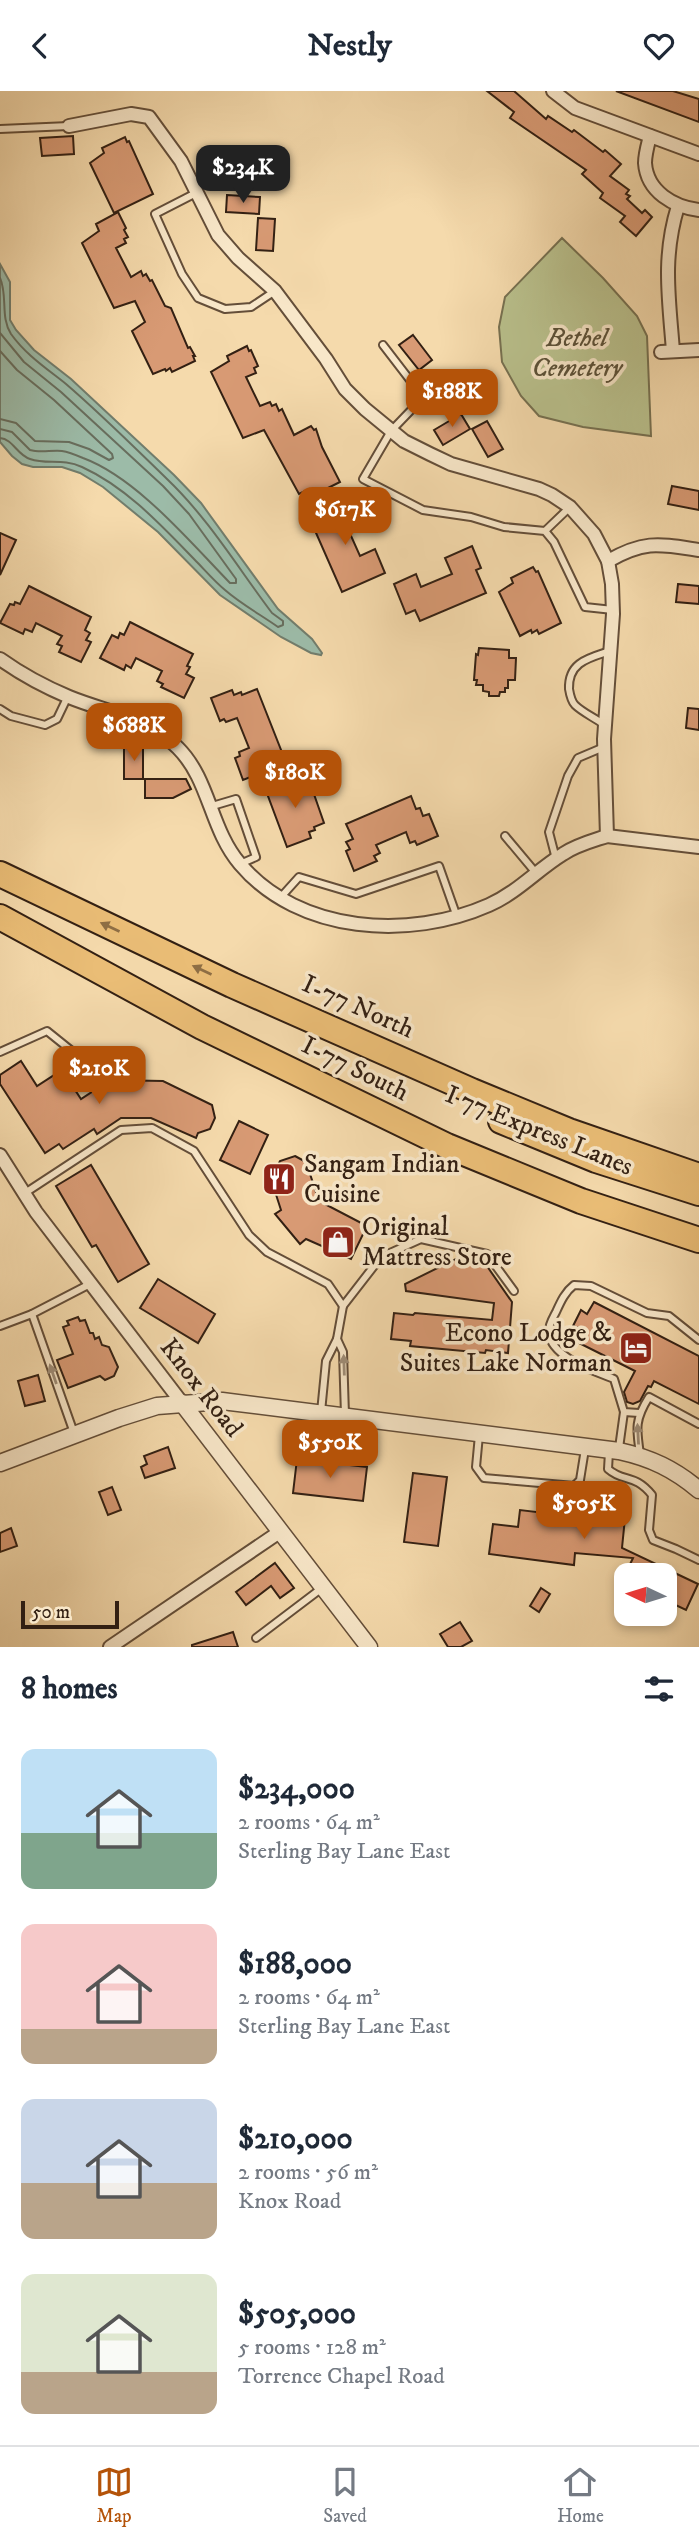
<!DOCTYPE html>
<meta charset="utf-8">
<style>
:root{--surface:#fff;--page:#f6f6f7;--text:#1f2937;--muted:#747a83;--line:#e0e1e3;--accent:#b45309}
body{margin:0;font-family:"IM FELL DW Pica",serif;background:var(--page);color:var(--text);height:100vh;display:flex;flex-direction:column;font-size:26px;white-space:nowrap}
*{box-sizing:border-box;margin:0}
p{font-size:23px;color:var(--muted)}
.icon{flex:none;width:38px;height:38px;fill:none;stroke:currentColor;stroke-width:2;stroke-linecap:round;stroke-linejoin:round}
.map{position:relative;height:1556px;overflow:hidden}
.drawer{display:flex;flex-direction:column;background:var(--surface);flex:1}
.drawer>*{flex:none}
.needle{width:46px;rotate:274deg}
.controls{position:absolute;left:614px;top:1472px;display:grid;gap:14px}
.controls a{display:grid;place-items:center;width:63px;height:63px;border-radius:14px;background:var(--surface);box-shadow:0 4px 10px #0003;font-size:35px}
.scale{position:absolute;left:21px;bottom:18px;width:98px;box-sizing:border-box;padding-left:7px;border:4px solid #332013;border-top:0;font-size:19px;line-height:24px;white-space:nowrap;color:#332013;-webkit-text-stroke:5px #f8e7c9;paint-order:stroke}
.price{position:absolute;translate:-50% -60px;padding:0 16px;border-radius:14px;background:var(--accent);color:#fff;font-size:23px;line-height:46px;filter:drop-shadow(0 2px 4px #0008)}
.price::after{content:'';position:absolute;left:50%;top:42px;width:21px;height:16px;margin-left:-10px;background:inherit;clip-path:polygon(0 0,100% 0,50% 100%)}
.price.active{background:#222;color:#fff}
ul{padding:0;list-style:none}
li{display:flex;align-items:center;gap:21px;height:175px;padding:0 21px}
li span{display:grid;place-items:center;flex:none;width:196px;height:140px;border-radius:14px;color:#555}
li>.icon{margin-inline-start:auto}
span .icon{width:84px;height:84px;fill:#fffc;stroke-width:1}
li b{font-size:30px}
h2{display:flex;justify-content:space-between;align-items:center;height:84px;padding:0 21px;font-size:30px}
header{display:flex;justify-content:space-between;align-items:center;height:91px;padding:0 21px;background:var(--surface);font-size:32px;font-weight:800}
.dock{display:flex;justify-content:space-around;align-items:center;height:98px;border-top:2px solid var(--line);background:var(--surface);font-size:19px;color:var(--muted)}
.dock a{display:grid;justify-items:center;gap:4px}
.dock .active{color:var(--accent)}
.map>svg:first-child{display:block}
.green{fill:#b9c08c;stroke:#767050;stroke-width:2}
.water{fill:#9cbba8;stroke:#727d6c;stroke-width:2}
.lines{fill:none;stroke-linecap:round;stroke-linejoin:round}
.shore{stroke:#686e5e;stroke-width:2}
.building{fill:#d89a74;stroke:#332013;stroke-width:2}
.service-casing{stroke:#644e39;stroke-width:10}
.minor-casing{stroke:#644e39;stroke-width:16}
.tertiary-casing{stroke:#644e39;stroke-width:19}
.motorway-casing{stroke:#332013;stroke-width:28}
.service{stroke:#f8e7c9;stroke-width:6}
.minor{stroke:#f8e7c9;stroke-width:12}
.tertiary{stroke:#f8e7c9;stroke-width:16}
.motorway{stroke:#eabd76;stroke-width:24}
.oneway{fill:#8e6e44}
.oneway2{fill:#9f8d77}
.labels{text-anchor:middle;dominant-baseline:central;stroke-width:7;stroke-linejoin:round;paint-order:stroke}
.park-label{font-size:26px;font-style:italic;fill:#5b5037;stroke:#f8e7c9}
.street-label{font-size:26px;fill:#332013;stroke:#f8e7c9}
.poi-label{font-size:26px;fill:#332013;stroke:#f8e7c9;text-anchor:start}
</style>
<header><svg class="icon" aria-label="back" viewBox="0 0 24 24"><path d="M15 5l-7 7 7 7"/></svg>Nestly<svg class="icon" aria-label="heart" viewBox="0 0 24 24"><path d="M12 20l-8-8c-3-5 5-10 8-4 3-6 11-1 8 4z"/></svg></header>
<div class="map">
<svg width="699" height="1556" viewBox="0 0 699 1556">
<rect width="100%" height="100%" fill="#f5daac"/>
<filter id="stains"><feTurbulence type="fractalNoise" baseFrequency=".00286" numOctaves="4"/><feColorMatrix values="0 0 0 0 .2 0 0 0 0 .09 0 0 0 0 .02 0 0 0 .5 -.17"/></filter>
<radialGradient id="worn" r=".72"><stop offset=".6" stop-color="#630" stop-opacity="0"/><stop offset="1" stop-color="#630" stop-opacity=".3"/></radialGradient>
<polygon class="green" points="562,147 603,187 637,225 647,245 651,345 583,336 539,325 521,305 502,271 499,236 505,206"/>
<polygon class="water" points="0,173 10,191 10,229 16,239 34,259 71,288 174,384 201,412 278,518 312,548 322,562 321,564 311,562 281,546 220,504 158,441 103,396 80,382 62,376 33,376 22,373 12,365 0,351"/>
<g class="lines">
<g class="shore">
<path d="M0,187c8,18 0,39 11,56 15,21 35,34 55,50 35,30 68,63 101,95 41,39 71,89 105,134l11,8v4l-5,2c-17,-12 -37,-23 -53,-37 -11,-9 -21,-21 -31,-31 -33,-34 -68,-72 -112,-92 -20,-9 -35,-2 -52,-8 -13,-4 -17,-20 -30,-21"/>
<path d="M0,242l24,29 37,30 102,94 26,28 47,65v4h-6c-40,-41 -93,-105 -147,-125 -7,-3 -14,-6 -21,-7 -11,-1 -22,2 -32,-1l-18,-18 -12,-3"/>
<polyline points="0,260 17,279 54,309 112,363 113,367 109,369 89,358 69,351 35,350 16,332 0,328"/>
</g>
</g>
<g class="building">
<polygon points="487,0 514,0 546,28 548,25 572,41 574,39 603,61 605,59 621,73 610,85 629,99 626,103 630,105 627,108 642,122 645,119 652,126 636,145 620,131 625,125 600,107 603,102 582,83 586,79 510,27 514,21"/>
<polygon points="616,0 673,0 699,8 699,31"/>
<polygon points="73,45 74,63 42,65 40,47"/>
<polygon points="125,46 127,51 129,50 153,103 114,122 90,72 104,62 102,57"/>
<polygon points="227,104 260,106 259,123 226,121"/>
<polygon points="118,121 126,137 124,139 128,146 124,148 126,152 116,157 131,186 141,180 143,185 146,183 150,190 152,189 165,215 171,217 188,257 190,256 195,265 193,265 195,270 172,281 170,277 166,280 165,278 153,283 132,240 145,231 135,210 114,217 82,152 99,140 96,133"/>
<polygon points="258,127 275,128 273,160 256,159"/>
<polygon points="413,244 432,269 419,279 399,254"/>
<polygon points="247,255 249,260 251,259 258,275 254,277 256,282 246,286 260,315 270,311 272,315 276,313 279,320 282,318 294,344 311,335 314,339 316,338 322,356 340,391 318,402 315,398 310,400 309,398 299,403 264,339 243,347 211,281 229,270 227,265"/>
<polygon points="461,323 470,338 443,354 434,339"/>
<polygon points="487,330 503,358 488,366 472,338"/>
<polygon points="672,395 699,400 699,419 668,413"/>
<polygon points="349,408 358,431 347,436 360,465 375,458 385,482 342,501 309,426"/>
<polygon points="0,442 16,449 0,484"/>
<polygon points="472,455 481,477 476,479 486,502 420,530 415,519 406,523 394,493 416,483 421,496 452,483 445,467"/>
<polygon points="533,476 536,481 538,480 561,532 539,543 537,539 532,542 531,539 520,545 499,501 513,492 511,487"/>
<polygon points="678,493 699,495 699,513 676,511"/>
<polygon points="29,495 91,526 85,539 90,542 86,549 91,551 81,571 59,561 62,555 57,553 62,545 36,532 32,541 25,538 23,543 0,532 10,513 14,514 15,511 20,513"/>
<polygon points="130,531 193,563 187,575 190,576 186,583 194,587 184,607 161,596 163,593 157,590 162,580 136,567 131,577 126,574 124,579 100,567 112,544 118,547 120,542 124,544"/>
<polygon points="479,557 509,559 509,567 516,567 515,589 508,589 508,597 505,597 505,601 500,601 499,605 489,605 489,601 483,600 483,594 476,594 477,589 474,589 476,563 478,564"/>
<polygon points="257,598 283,664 268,670 269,673 261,676 263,681 243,689 235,667 240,665 239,661 249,657 237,627 226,631 224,628 220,630 211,607 232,599 234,604 241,601 242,604"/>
<polygon points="688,617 699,618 699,639 686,637"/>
<rect x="124" y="656" width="19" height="32"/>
<polygon points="308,686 324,732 314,736 315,739 309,741 311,747 287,756 265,697 288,688 290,693"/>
<polygon points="145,688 186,688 191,698 173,707 145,707"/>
<polygon points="411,705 416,718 420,717 423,725 429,723 438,745 417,754 415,750 410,752 406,741 376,754 380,762 374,765 377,770 354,780 346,760 350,758 346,751 353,748 346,733"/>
<polygon points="21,970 37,995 62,979 81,1008 110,989 163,990 212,1014 215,1027 210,1038 198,1042 196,1047 151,1027 121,1027 97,1043 94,1038 63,1058 59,1053 45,1062 0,993 0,984"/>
<polygon points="239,1030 268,1044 250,1083 220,1069"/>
<polygon points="295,1065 306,1071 319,1110 367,1135 351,1168 306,1148 300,1153 275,1123 281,1119 269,1082 275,1080 280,1070"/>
<polygon points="91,1074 149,1173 118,1191 96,1154 92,1156 56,1095"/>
<polygon points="464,1164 482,1168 512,1211 508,1262 486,1259 485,1262 410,1255 411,1250 391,1248 394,1222 413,1224 415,1222 492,1229 494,1212 406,1200 405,1193"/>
<polygon points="158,1188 215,1223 198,1252 140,1217"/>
<polygon points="594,1211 699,1265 699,1313 654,1290 651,1296 648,1295 640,1310 633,1313 627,1311 624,1301 635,1280 573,1249 579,1237 573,1235 581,1219 587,1223"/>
<polygon points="78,1226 80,1230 85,1229 90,1242 93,1242 95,1248 99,1246 102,1254 109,1256 118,1276 114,1285 105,1289 100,1285 68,1297 57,1269 73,1263 63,1236 69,1234 67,1230"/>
<polygon points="38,1284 45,1310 25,1315 18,1290"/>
<polygon points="168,1356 175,1377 145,1387 141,1376 147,1373 144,1365"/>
<polygon points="297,1368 367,1376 363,1410 293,1402"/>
<polygon points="413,1382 447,1386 438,1455 404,1451"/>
<polygon points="598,1394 628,1397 622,1457 698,1493 686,1519 665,1509 665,1484 625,1484 633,1467 575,1462 574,1474 489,1463 493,1433 518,1436 520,1419 595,1428"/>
<polygon points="112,1396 121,1419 108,1424 99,1401"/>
<polygon points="11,1437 17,1455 0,1461 0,1442"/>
<polygon points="275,1472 294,1497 280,1507 271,1495 246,1514 236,1501"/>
<polygon points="541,1497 550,1503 539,1521 530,1515"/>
<polygon points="460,1531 472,1550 461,1556 448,1556 440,1543"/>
<polygon points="233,1541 238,1556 192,1556 192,1554"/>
</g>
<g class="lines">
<g class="service-casing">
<g id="service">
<polyline points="0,38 69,35"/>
<polyline points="196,102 155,123 182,183 198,207 225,218 251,216 275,200"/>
<polyline points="383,254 413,293 418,308 415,315 391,340 363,388 423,419 471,426 504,436 545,440 554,451 585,516 613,519"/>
<polyline points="545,440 570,416"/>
<polyline points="0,618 11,625 45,634 57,628 68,605"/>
<path d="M603,633c-8,-6 -21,-12 -28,-19 -4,-4 -5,-10 -6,-16 -1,-27 20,-31 41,-38"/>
<polyline points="209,716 236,708 256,766 240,773"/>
<polyline points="505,745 536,782"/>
<polyline points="556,768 549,741 568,685 578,667 604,656"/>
<polyline points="281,806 299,786 356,803 439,775 457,826"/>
<polyline points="0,961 47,940 83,969"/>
<polyline points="25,1102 121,1039 152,1037 194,1060 249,1144 267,1161 328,1193 343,1215 381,1166 421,1148 487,1163 514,1200"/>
<polyline points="32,1223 74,1342"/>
<polyline points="0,1235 32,1223 90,1193"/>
<polyline points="337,1248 343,1215"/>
<polyline points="321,1321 326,1270 337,1248 343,1261 345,1324"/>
<path d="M639,1322l-15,-1 -10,-33c-20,-8 -63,-22 -65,-46 -1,-8 4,-15 7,-21 5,-11 9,-20 18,-27l17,1 56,27 22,3 30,24"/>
<polyline points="479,1344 476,1376 484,1387 574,1395 580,1389 585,1358"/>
<polyline points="619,1357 624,1321"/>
<path d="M609,1361l-1,17c16,14 26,4 44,26l-3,35 4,10 23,9 23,11"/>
<path d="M640,1363c-4,-26 -5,-35 9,-57l50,27"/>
<polyline points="256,1547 322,1497"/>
</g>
</g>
<g class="minor-casing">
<g id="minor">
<polyline points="553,0 575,17 699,63"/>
<polyline points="69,35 131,23 149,26 181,70 218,144 238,167 275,200 326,268 345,298 365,318 404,350 430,363 451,373 539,398 552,404 570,416 594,443 608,470 612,493 613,523 604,648 607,745"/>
<path d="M650,45c-2,8 -5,18 -5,27 2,29 29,44 54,47"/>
<path d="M673,260c-4,-53 -11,-93 5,-145"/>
<polyline points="661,261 699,259"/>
<path d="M608,470c37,-21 51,-17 91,-11"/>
<path d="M0,568c21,15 45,28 69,38 39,16 79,20 109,51 32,32 32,81 62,116 59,70 170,76 249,41 29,-13 48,-35 74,-51 13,-9 29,-13 44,-18"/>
<polyline points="607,745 699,756"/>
<polyline points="0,1064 36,1121 182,1312"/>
<polyline points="110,1556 281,1440"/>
</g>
</g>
<g class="tertiary-casing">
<g id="tertiary">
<polyline points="182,1312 369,1556"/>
<path d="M0,1372l119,-45 38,-12 65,-5 397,50c32,7 55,18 80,39"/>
</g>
</g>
<g class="motorway-casing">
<g id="motorway">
<polyline points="0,783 232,894 472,1000 569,1040 699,1085"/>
<polyline points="0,826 202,936 447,1055 581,1110 699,1149"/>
<polyline points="501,1030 596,1069 699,1102"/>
</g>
</g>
<use href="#service" class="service"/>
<use href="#minor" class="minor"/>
<use href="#tertiary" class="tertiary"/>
<use href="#motorway" class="motorway"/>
</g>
<defs><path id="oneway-solid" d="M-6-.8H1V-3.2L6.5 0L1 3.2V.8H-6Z" transform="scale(1.75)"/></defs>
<g class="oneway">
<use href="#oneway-solid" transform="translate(110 836) rotate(-155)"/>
<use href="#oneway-solid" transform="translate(202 879) rotate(-155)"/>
</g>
<g class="oneway2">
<use href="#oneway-solid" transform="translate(344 1274) rotate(-92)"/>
<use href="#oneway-solid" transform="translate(53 1283) rotate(-109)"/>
<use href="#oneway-solid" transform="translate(638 1343) rotate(-93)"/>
</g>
<defs>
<g id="restaurant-square" transform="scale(1.75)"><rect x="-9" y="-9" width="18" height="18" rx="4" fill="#8f2418" stroke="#f8e7c9"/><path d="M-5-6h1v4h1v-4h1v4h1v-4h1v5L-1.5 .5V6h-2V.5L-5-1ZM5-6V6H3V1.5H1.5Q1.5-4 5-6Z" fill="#fff"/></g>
<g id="shop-square" transform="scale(1.75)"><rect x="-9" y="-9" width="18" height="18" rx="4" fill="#8f2418" stroke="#f8e7c9"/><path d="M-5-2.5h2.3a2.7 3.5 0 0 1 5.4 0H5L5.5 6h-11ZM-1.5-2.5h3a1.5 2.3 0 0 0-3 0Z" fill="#fff"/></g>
<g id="hotel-square" transform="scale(1.75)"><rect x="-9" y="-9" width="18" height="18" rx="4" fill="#8f2418" stroke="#f8e7c9"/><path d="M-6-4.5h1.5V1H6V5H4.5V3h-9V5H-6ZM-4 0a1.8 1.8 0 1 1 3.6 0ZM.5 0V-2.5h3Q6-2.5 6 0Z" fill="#fff"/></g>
</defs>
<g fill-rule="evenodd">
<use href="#restaurant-square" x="279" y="1088"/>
<use href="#shop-square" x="338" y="1151"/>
<use href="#hotel-square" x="636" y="1257"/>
</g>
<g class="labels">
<g class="park-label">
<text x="577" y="247">Bethel<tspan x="577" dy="30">Cemetery</tspan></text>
</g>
<g class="street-label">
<text transform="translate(358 916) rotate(24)">I-77 North</text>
<text transform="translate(355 978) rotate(26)">I-77 South</text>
<text transform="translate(539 1040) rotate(22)">I 77 Express Lanes</text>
<text transform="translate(201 1297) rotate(52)">Knox Road</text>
</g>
<g class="poi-label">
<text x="304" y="1073">Sangam Indian<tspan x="304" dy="30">Cuisine</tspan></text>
<text x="362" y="1136">Original<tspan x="362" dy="30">Mattress Store</tspan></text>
<text x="612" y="1242" text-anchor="end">Econo Lodge &amp;<tspan x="612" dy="30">Suites Lake Norman</tspan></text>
</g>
</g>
<rect width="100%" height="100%" filter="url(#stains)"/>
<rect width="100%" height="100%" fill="url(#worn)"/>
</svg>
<div class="controls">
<a><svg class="needle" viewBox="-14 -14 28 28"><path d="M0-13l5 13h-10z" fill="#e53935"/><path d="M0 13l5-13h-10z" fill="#747a83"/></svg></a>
</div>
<div class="scale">50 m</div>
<b class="price active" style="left:243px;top:114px">$234K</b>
<b class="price" style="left:452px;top:338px">$188K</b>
<b class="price" style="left:345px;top:456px">$617K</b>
<b class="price" style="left:134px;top:672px">$688K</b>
<b class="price" style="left:295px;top:719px">$180K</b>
<b class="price" style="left:99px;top:1015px">$210K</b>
<b class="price" style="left:330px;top:1389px">$550K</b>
<b class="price" style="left:584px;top:1450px">$505K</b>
</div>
<section class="drawer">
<h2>8 homes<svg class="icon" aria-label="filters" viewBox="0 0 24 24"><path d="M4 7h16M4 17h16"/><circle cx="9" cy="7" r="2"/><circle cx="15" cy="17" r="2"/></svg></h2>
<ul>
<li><span style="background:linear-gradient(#bfe0f5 60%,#7fa58c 0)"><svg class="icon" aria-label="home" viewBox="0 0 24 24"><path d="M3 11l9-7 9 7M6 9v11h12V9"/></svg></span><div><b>$234,000</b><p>2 rooms · 64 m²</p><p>Sterling Bay Lane East</p></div></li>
<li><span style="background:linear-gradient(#f6c9c9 75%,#b9a48a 0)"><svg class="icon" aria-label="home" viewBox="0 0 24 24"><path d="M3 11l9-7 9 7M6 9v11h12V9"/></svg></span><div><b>$188,000</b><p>2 rooms · 64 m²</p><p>Sterling Bay Lane East</p></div></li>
<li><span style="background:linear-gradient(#c9d6e8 60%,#b9a48a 0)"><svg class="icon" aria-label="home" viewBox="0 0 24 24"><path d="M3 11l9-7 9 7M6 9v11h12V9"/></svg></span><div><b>$210,000</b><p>2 rooms · 56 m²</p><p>Knox Road</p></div></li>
<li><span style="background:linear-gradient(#dfe7d0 70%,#b9a48a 0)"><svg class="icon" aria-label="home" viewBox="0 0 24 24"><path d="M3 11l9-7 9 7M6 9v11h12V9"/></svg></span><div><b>$505,000</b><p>5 rooms · 128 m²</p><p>Torrence Chapel Road</p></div></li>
</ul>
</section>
<nav class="dock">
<a class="active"><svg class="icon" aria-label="map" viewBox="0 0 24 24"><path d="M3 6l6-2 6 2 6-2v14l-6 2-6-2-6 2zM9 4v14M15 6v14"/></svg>Map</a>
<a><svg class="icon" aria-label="saved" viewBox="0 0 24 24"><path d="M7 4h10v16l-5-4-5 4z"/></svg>Saved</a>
<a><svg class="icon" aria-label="home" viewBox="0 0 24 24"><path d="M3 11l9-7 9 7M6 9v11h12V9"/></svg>Home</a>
</nav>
